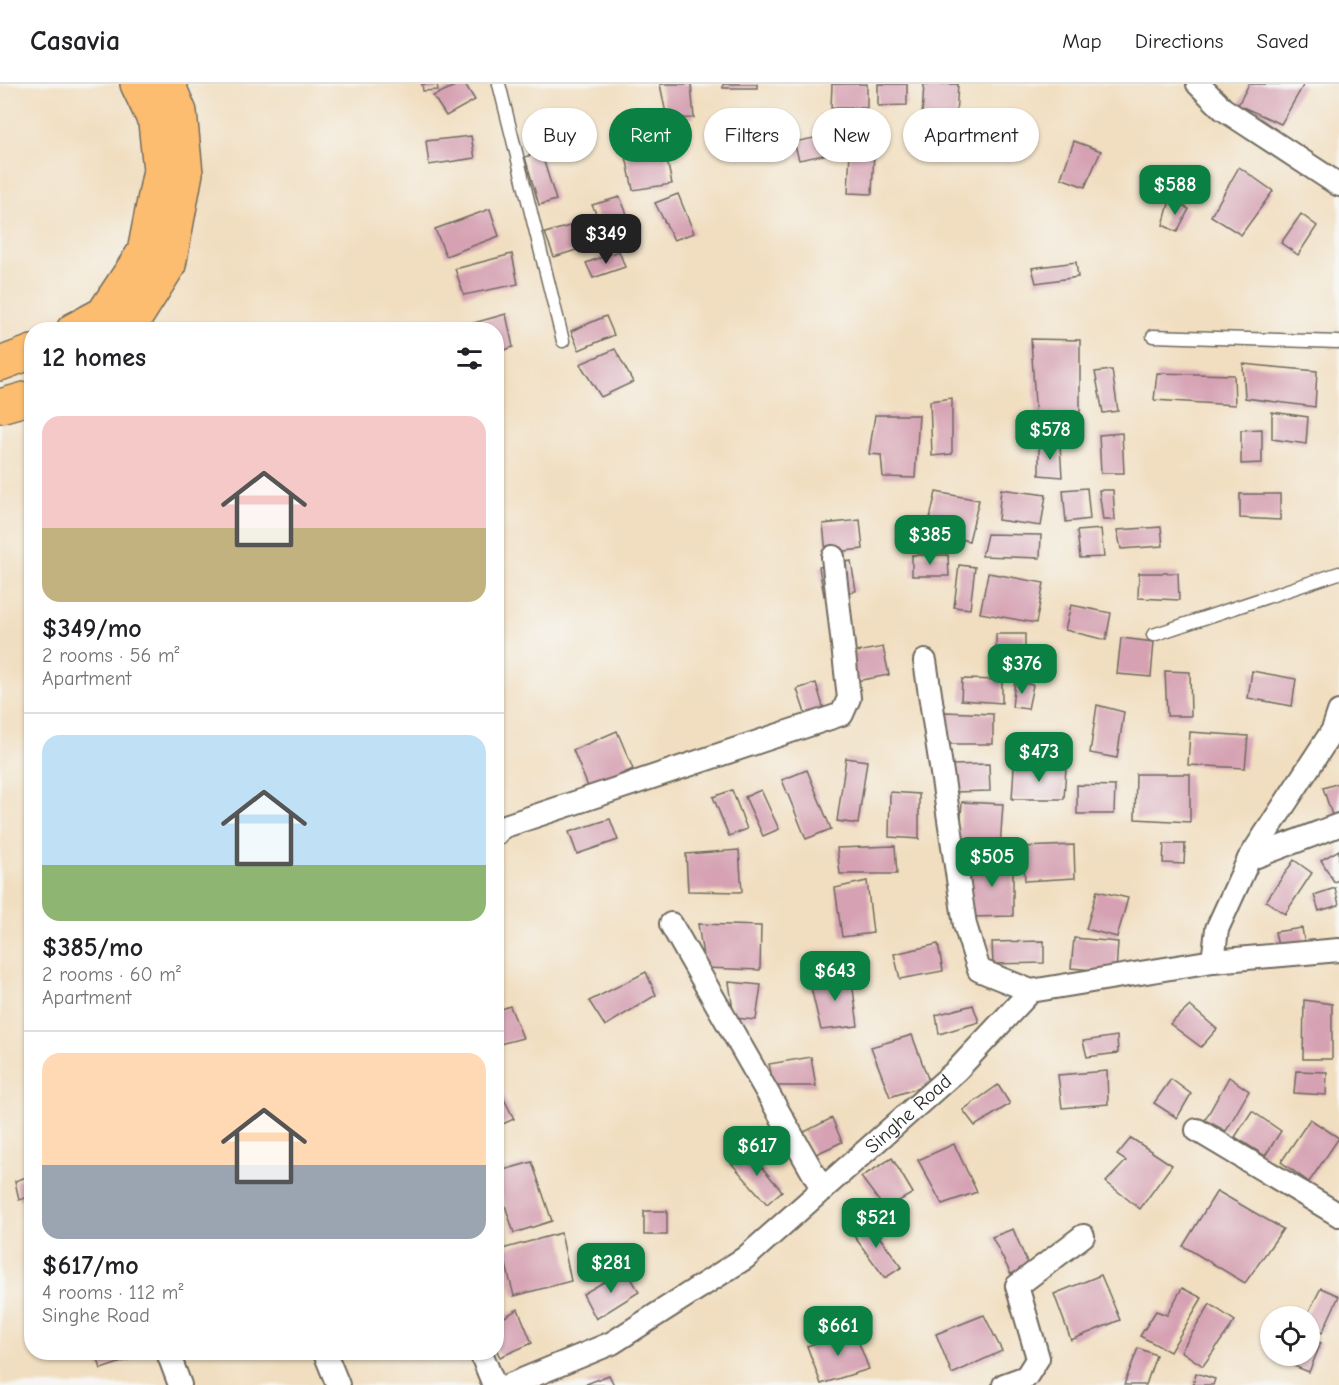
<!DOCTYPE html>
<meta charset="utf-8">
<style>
:root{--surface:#fff;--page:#f2f2f2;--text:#202124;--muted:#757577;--line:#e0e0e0;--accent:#0b8043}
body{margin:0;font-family:"Comic Neue",sans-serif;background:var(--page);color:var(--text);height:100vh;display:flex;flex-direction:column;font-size:22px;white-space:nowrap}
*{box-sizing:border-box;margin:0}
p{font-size:20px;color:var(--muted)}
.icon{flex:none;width:33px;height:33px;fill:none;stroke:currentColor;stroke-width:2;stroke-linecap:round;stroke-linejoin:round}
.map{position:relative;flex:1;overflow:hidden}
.side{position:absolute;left:24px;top:238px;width:480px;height:1038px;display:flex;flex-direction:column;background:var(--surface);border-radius:24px;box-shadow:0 2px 4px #0004}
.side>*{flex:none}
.hud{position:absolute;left:522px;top:24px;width:570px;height:54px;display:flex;gap:12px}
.buttons{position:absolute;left:1260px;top:1222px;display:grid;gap:12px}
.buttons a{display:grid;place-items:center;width:60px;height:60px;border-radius:50%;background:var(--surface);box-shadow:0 2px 4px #0004;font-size:30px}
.price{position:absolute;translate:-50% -51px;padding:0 14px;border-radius:12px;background:var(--accent);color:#fff;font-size:20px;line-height:39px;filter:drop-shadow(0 2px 3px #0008)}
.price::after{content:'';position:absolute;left:50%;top:36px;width:18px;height:14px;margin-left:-9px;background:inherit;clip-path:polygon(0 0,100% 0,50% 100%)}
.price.current{background:#222;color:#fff}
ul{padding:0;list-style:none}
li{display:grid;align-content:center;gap:12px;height:318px;padding:0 18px}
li+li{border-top:2px solid var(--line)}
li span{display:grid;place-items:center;height:186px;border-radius:18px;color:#555}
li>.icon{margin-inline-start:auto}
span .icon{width:108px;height:108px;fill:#fffc;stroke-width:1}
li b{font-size:26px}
h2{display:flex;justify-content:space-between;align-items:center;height:72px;padding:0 18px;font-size:26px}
.chip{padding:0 21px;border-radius:27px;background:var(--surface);box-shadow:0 2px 4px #0004;font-size:21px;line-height:54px}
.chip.current{background:var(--accent);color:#fff}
header{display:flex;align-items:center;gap:36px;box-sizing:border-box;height:84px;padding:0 30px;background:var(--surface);border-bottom:2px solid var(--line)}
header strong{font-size:28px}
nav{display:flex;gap:33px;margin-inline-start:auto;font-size:21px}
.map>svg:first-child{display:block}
.building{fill:#d6a2b3}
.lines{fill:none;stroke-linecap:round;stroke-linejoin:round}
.service-casing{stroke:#706a5f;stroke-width:15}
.minor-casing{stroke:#706a5f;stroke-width:26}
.motorway-casing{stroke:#706a5f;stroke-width:36}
.service{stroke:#fff;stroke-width:12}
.minor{stroke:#fff;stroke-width:22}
.motorway{stroke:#fcbd6f;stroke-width:33}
.labels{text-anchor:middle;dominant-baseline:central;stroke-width:6;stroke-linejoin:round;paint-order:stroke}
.street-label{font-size:20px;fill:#2b2b2b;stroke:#f6f6f2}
</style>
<header>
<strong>Casavia</strong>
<nav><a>Map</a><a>Directions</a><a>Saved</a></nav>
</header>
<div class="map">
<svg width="1339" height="1301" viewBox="0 0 1339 1301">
<rect width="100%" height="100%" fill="#f6f6f2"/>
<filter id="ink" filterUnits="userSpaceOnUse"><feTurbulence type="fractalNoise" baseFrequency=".0167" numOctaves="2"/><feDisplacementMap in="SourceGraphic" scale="12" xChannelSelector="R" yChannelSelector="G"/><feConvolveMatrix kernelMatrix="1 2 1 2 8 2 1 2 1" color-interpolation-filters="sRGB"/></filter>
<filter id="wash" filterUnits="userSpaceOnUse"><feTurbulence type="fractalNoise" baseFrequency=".008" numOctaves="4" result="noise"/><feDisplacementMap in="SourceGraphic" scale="24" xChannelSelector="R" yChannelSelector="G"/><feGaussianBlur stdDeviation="1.35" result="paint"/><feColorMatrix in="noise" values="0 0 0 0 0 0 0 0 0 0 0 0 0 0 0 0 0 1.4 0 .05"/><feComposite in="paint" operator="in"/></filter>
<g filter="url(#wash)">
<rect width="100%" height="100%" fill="#f1dec0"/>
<g id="blocks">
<g class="building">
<polygon points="422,0 437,0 438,6 423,7"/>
<polygon points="459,0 465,0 475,16 446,32 433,12"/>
<polygon points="660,0 691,0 694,34 667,35"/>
<rect x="723" y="0" width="34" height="4"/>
<polygon points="832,0 867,0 867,24 831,24"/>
<polygon points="878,0 907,0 907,21 878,22"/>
<polygon points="924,0 958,0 955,47 921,47"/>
<polygon points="1249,0 1304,0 1281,40 1238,21"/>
<polygon points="1003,40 1008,56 974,64 970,48"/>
<polygon points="829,51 834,69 799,76 794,58"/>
<polygon points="471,52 475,74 429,81 426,57"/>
<polygon points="1074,57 1101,67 1085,103 1061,94"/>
<polygon points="664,62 672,100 633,106 625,68"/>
<polygon points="850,66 874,67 872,110 848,109"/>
<polygon points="541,68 556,116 539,121 525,73"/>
<polygon points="1239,83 1273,107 1241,151 1211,132"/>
<polygon points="678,110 694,149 674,156 655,119"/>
<polygon points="620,113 631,140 605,148 592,121"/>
<polygon points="1170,116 1189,125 1177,148 1163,141"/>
<polygon points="490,125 499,152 446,172 435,145"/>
<polygon points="1301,130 1317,142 1298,171 1281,159"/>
<polygon points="587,137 595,160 554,173 545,149"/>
<polygon points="619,167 625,183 593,194 586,179"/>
<polygon points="512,170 518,200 464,211 455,185"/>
<polygon points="1076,178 1078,193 1036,199 1032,184"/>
<polygon points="506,230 513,263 496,269 496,246 473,246 470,240"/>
<polygon points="606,232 614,251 579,266 571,247"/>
<polygon points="1031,255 1080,256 1080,337 1036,337"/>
<polygon points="615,265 633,298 601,313 580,280"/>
<polygon points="1243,280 1317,287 1315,323 1245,314"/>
<polygon points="1112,286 1118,327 1103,329 1095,288"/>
<polygon points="1157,289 1234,291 1235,321 1154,316"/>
<polygon points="952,314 952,370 932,372 930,317"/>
<polygon points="1272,328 1308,333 1306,360 1272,355"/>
<polygon points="875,331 919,331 915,394 883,393 881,371 869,370"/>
<polygon points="1262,345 1262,379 1241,380 1241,346"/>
<polygon points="1122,349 1124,389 1101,389 1099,351"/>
<polygon points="1039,361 1060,361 1062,393 1039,391"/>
<polygon points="1087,404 1090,435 1066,438 1063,406"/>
<polygon points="1001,405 1046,411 1041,442 998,436"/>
<polygon points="1099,406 1113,406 1115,436 1103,436"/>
<polygon points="936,408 979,416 969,457 927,447"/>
<polygon points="1240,410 1280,410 1280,436 1240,434"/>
<polygon points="860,436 863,465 826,469 823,440"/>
<polygon points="1161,443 1163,462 1121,465 1117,446"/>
<polygon points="1101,445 1104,473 1080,474 1077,447"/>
<polygon points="987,450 1041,451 1040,474 982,472"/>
<polygon points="912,471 948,471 949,492 912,492"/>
<polygon points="851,477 856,507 824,512 819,483"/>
<polygon points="959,481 975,483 970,525 954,523"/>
<polygon points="988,489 1044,499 1036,539 980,529"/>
<polygon points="1139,489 1178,489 1179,516 1138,514"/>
<polygon points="1071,521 1111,529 1106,556 1065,546"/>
<rect x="996" y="550" width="29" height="20"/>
<polygon points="1121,554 1154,558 1151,593 1117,590"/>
<polygon points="883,563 889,591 841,600 835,572"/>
<polygon points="1165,587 1190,588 1191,632 1167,632"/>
<polygon points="1252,587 1296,595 1292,622 1248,614"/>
<polygon points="962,595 1002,596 1002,619 961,616"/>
<polygon points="1015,597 1033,601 1028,625 1012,623"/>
<polygon points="816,599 825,629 807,635 797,605"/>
<polygon points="1097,621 1124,628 1117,674 1090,669"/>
<polygon points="945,628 993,630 993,660 945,660"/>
<polygon points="617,647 633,685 589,705 573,666"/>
<polygon points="1190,648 1248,652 1245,684 1188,681"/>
<polygon points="846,674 867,677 858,740 837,737"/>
<polygon points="989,680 990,707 953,708 952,681"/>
<polygon points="1014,683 1066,683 1064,715 1012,715"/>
<polygon points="807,686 831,745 806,755 782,696"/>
<polygon points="1136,690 1190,690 1190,738 1135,735"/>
<polygon points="1339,699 1339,728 1332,731 1323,704"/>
<polygon points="1077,701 1115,702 1114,730 1077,730"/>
<polygon points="732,706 747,745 729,752 713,713"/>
<polygon points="761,706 779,745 763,752 745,713"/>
<polygon points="890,708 919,710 919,755 889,753"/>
<polygon points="962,718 1003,720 1000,763 959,760"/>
<polygon points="610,735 618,756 577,770 569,748"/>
<polygon points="1164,760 1185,760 1184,780 1163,779"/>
<polygon points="1074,761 1075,794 1025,797 1023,763"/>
<polygon points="895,762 897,790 840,790 837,764"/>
<polygon points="739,766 742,808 688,807 686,770"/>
<polygon points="1339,766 1339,796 1334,798 1321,776"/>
<polygon points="970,775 1013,775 1013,832 971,833"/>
<polygon points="1294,776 1312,789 1285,830 1266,817"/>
<polygon points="867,797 873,849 842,853 835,804"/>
<polygon points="1335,804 1339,821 1319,827 1314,811"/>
<polygon points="1097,807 1128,814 1117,853 1086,845"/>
<polygon points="698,840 761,842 760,886 705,884"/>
<polygon points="1302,844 1305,862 1279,867 1275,848"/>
<polygon points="1074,854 1118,858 1116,888 1071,884"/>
<polygon points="1044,857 1044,879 993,880 992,858"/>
<polygon points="938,860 943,887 900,895 894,870"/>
<polygon points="32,864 32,879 26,866"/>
<polygon points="646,888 656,911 605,942 589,917"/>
<polygon points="851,890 858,942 821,946 809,895"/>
<polygon points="729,898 761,901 756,936 734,934"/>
<polygon points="1304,916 1332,920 1332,975 1303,975"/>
<polygon points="973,921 979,938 939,950 936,931"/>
<polygon points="510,922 523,954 496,961 496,927"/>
<polygon points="1190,922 1217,945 1201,963 1170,940"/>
<polygon points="912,951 930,1000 890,1013 871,963"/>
<polygon points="1117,952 1118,969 1087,973 1083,957"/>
<polygon points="811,973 816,1002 774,1002 769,980"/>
<polygon points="1107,987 1108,1020 1062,1024 1058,991"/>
<polygon points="1296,987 1327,988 1326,1011 1294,1009"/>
<polygon points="1229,993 1249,1007 1226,1047 1205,1036"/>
<polygon points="1171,995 1191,1010 1177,1034 1154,1019"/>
<polygon points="496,999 514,1035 496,1043"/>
<polygon points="998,1001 1010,1020 975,1042 963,1026"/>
<polygon points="1252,1027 1281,1047 1265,1072 1235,1053"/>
<polygon points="832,1034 842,1058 814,1071 804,1048"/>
<polygon points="1310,1035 1339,1054 1309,1098 1281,1078"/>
<polygon points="1131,1054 1172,1081 1140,1125 1106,1098 1126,1077 1117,1071"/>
<polygon points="954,1060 977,1108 942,1120 918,1076"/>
<polygon points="748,1067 782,1107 767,1120 731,1079"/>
<polygon points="892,1074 913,1109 885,1125 861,1093"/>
<polygon points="532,1078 552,1137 514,1149 496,1094 496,1088"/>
<polygon points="32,1091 32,1112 19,1116 15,1097"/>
<polygon points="1217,1107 1283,1145 1245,1199 1183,1162"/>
<rect x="644" y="1127" width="23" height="24"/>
<polygon points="865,1134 902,1183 885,1194 851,1148"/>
<polygon points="1013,1145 1029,1183 1011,1190 992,1153"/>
<polygon points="561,1149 571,1197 514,1212 502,1165"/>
<polygon points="626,1185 639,1208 596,1235 583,1210"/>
<polygon points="1101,1191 1120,1236 1071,1256 1054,1210"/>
<polygon points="1182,1204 1202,1214 1170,1268 1140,1252 1156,1227 1167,1231"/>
<polygon points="1321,1204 1339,1212 1322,1249 1310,1241 1310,1233 1306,1233"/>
<polygon points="1210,1220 1235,1237 1203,1282 1181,1267"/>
<polygon points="518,1225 532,1259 500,1273 496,1265 496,1238"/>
<polygon points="984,1231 1002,1267 952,1290 936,1250"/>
<polygon points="854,1246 869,1285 821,1300 807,1262"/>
<polygon points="1310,1254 1321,1259 1309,1288 1284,1278 1286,1272 1310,1272"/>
<polygon points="1138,1264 1156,1271 1146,1301 1124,1301"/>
<polygon points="96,1269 136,1269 137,1273 101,1285"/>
<polygon points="1196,1289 1215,1295 1213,1301 1193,1301"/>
<polygon points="609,1291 614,1301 584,1301"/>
</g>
</g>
</g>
<g filter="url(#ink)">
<use href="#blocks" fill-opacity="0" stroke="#706a5f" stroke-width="1.5"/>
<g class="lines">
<g class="service-casing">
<g id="service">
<polyline points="499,0 563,257"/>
<polyline points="1153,252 1339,258"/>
<polyline points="1153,551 1339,489"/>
</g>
</g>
<g class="minor-casing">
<g id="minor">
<polyline points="1198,0 1223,25 1339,101"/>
<polyline points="925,577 965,841 979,886 1031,907"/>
<polyline points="496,750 502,743 842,630 849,614 833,473"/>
<polyline points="1249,775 1339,741"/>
<polyline points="671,840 823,1106"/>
<polyline points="1213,877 1217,845 1249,775 1333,646 1339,628"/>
<polyline points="1197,1046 1339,1131"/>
<polyline points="168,1269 180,1301"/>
<polyline points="325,1269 338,1301"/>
<polyline points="481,1269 494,1301"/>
<path id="s1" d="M510,1301l102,-42 133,-85 212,-188 74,-79 182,-30 126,-11"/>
<polyline points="1004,1301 1026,1293 1038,1274 1017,1202 1083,1152"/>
</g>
</g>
<g class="motorway-casing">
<g id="motorway">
<polyline points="73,246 103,230 144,168 160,86 155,38 137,0"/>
<polyline points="128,246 169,181 186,89 180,28 168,0"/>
<polyline points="0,280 32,268"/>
<polyline points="0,322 32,313"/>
</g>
</g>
<use href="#service" class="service"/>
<use href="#minor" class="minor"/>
<use href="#motorway" class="motorway"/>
</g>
</g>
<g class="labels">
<g class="street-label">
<text stroke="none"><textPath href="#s1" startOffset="486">Singhe Road</textPath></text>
</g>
</g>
</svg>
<div class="buttons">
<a><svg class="icon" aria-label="locate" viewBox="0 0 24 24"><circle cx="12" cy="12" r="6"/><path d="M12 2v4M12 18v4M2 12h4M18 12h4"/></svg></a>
</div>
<b class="price" style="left:1175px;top:132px">$588</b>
<b class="price current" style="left:606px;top:181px">$349</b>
<b class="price" style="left:1050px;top:377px">$578</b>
<b class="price" style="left:930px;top:482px">$385</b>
<b class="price" style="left:1022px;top:611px">$376</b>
<b class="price" style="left:1039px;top:699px">$473</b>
<b class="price" style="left:992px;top:804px">$505</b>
<b class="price" style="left:835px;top:918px">$643</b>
<b class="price" style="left:757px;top:1093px">$617</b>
<b class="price" style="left:876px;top:1165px">$521</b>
<b class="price" style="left:611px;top:1210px">$281</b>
<b class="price" style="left:838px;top:1273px">$661</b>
<div class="hud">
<a class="chip">Buy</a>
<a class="chip current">Rent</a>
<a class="chip">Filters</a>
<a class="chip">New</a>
<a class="chip">Apartment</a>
</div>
<section class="side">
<h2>12 homes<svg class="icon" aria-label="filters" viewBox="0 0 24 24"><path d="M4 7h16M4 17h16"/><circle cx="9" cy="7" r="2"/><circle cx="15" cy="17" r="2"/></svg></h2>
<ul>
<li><span style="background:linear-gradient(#f6c9c9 60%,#c2b280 0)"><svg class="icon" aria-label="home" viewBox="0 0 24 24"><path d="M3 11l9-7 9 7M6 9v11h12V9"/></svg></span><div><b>$349/mo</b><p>2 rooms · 56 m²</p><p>Apartment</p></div></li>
<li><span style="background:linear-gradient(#bfe0f5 70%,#8fb573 0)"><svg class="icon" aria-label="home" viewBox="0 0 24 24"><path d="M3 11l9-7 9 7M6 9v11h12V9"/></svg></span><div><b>$385/mo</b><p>2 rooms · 60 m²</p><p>Apartment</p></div></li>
<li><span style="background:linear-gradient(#ffd9b3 60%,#9aa5b1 0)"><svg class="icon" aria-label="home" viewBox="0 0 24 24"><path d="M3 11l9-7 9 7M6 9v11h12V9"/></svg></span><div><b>$617/mo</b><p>4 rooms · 112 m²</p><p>Singhe Road</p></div></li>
</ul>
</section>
</div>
